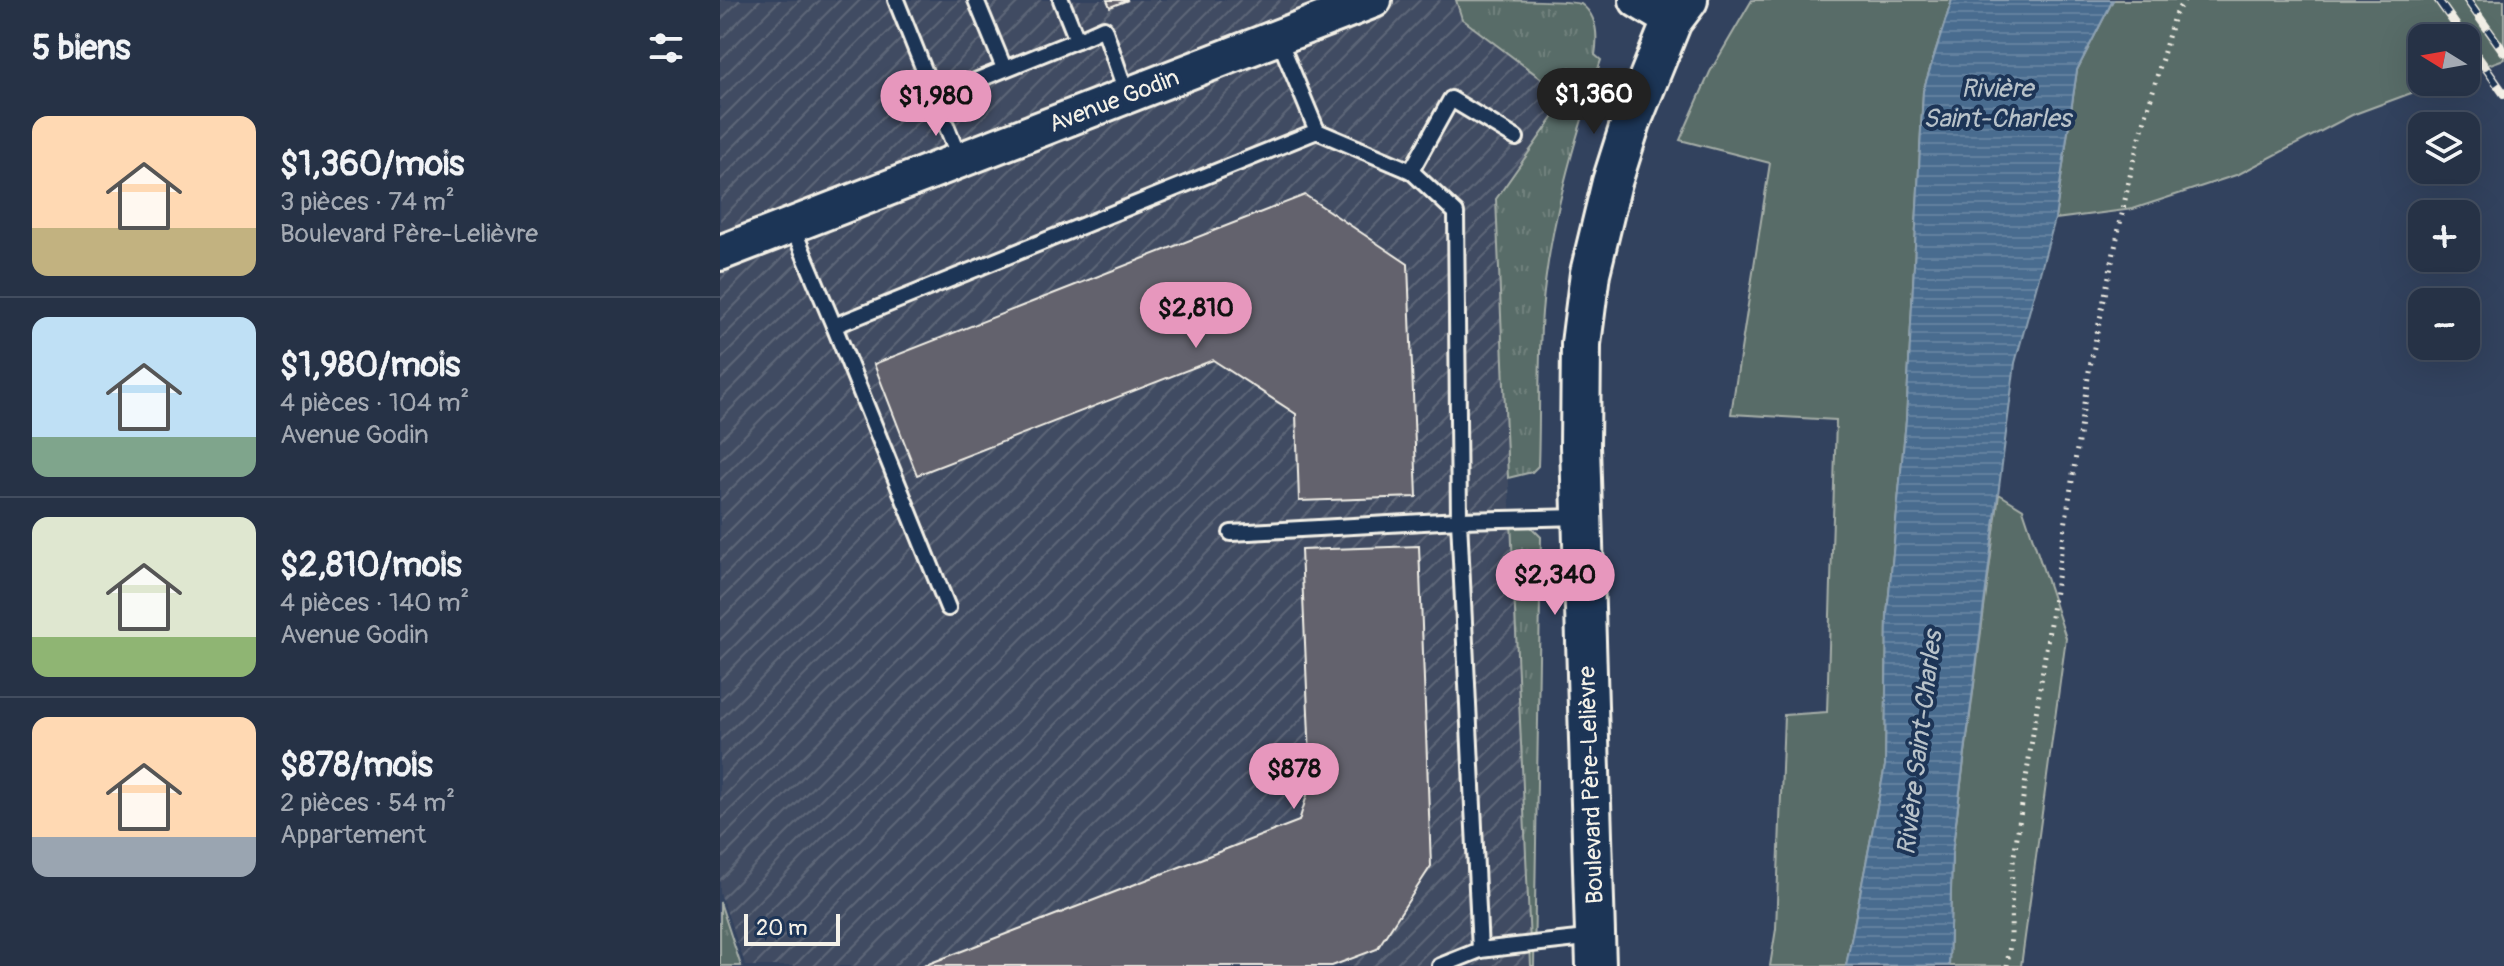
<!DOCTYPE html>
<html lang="fr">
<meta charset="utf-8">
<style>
:root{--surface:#263246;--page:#2e3a4d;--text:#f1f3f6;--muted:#a4aab3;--line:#424d5f;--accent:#e797bd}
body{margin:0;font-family:Pangolin,sans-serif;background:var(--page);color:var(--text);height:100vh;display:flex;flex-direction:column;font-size:30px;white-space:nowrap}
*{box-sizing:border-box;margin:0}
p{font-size:26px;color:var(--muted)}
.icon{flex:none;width:44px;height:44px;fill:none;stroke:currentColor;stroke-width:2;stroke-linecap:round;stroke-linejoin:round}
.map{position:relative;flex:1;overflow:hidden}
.panel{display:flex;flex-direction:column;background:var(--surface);width:720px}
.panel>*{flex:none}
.needle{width:52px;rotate:281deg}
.tools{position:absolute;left:1688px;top:24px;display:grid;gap:16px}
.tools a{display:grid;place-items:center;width:72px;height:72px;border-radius:16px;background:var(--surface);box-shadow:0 8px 32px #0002,0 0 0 2px var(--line);font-size:40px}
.scale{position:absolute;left:24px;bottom:20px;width:96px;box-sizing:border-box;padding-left:8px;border:4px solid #f4f1e8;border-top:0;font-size:22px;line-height:28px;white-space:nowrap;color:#f4f1e8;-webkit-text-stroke:6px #1d3557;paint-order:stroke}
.price{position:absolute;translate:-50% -68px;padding:0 18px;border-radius:28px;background:var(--accent);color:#111;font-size:26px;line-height:52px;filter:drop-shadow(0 2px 4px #0008)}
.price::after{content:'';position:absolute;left:50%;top:48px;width:24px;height:18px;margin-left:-12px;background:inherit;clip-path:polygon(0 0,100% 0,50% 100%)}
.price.on{background:#222;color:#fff}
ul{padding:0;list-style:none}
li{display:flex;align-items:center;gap:24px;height:200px;padding:0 32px}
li+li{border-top:2px solid var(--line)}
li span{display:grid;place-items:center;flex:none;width:224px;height:160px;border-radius:16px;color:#555}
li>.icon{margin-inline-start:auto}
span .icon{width:96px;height:96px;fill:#fffc;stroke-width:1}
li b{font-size:34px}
h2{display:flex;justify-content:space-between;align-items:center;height:96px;padding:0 32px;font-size:34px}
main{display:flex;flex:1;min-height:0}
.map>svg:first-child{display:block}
.industrial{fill:url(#industrial-furrows)}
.grass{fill:url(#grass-tufts);stroke:#a6aea8;stroke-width:2}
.green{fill:#586c67;stroke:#a6aea8;stroke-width:2}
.water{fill:url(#water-rules);stroke:#8da1b3;stroke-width:2}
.building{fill:#63626d;stroke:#f4f1e8;stroke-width:2}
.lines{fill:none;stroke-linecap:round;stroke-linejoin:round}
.service-casing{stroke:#f4f1e8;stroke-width:20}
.tertiary-casing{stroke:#f4f1e8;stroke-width:40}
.secondary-casing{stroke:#f4f1e8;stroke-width:44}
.path{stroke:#f4f1e8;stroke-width:5;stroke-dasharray:2 6;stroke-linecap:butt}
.service{stroke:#1d3557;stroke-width:14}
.tertiary{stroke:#1d3557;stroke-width:34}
.secondary{stroke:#1d3557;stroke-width:38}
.rail-casing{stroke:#f4f1e8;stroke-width:9}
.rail{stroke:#1d3557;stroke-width:6;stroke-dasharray:18;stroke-linecap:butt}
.labels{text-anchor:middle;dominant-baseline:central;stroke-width:8;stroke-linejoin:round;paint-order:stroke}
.street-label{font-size:24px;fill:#f4f1e8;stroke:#1d3557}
.water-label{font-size:26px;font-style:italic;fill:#b8c2c9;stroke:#1d3557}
</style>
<main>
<section class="panel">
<h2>5 biens<svg class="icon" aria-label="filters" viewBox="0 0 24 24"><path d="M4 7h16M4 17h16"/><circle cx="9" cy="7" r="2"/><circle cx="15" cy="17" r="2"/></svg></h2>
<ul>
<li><span style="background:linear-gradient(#ffd9b3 70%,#c2b280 0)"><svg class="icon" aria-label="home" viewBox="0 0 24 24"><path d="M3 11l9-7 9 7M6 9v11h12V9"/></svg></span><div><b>$1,360/mois</b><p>3 pièces · 74 m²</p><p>Boulevard Père-Lelièvre</p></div></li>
<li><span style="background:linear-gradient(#bfe0f5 75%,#7fa58c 0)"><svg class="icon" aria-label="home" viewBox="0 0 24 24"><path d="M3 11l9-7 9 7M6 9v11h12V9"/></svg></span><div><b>$1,980/mois</b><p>4 pièces · 104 m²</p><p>Avenue Godin</p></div></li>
<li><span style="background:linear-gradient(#dfe7d0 75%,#8fb573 0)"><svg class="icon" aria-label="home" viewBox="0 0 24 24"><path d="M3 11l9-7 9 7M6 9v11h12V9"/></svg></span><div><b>$2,810/mois</b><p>4 pièces · 140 m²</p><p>Avenue Godin</p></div></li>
<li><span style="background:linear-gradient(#ffd9b3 75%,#9aa5b1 0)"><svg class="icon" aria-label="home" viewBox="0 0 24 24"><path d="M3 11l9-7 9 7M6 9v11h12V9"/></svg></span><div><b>$878/mois</b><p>2 pièces · 54 m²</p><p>Appartement</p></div></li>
</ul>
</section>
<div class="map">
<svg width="1784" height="966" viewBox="0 0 1784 966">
<defs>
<pattern id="industrial-furrows" width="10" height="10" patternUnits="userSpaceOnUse" patternTransform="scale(2)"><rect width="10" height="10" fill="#414c62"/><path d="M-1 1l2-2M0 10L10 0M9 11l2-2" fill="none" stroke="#5d6678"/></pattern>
<pattern id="grass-tufts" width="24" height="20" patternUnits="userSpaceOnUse" patternTransform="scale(2)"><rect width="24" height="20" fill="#586c67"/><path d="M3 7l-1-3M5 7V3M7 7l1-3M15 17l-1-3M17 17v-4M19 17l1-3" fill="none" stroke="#71817d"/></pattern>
<pattern id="water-rules" width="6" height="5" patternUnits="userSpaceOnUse" patternTransform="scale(2)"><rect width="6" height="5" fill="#486c8f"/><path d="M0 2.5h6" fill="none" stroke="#63819f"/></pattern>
</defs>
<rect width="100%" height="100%" fill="#32425e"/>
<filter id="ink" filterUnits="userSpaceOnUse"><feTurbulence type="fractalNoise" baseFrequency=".0125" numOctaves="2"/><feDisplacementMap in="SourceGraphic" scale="16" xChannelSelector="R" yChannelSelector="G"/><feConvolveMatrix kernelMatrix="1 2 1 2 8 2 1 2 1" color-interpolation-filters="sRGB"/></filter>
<g filter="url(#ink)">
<polygon class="industrial" points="0,0 736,0 742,19 848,98 776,199 811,966 26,966 0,893"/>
<g class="grass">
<path d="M736,0c22,0 111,0 125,4 17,12 17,33 14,51l6,5c-27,81 -52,166 -59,252 -4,51 -2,103 -4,154l-6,6 -24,6 -12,-279 71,-101 -105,-79z"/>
<polygon points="791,521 808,524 821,537 814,966 811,966"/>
<polygon points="0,902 21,966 0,966"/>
</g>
<g class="green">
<polygon points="1032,0 1232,0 1203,91 1186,420 1167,614 1165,766 1126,966 1050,966 1056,929 1064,715 1107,712 1116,420 1011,414 1050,163 960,140 990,72"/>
<polygon points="1393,0 1784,0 1784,59 1746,73 1746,38 1702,38 1702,82 1721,82 1632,115 1519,174 1413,209 1335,219 1357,70"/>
<polygon points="1279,494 1303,509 1346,638 1301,966 1229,966 1232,853"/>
</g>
<polygon class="water" points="1232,0 1393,0 1357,70 1335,219 1295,363 1232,853 1229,966 1126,966 1165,766 1167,614 1186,420 1203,91"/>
<g class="building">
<polygon points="387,0 408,0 390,7"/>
<polygon points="585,195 688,264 697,497 579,501 576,414 493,360 197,475 154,364"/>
<polygon points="699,546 711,866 657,949 612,966 203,966 579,821 591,782 581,550"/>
</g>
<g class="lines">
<g class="service-casing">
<g id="service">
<polyline points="176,0 240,160"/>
<polyline points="256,0 284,68"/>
<polyline points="341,0 357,40 384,28 407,95"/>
<polyline points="558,37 597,131"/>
<polyline points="213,98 357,40"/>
<polyline points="72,226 114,326 597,131 691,171"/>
<polyline points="114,326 228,608"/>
<polyline points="861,517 739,520 760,950 875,937"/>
<polyline points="511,533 739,520 736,213 691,171 731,99 796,138"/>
<polyline points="720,966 760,950"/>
</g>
</g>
<g class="tertiary-casing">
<g id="tertiary">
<polyline points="917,0 952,21"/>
<polyline points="0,253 654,0"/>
</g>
</g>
<g class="secondary-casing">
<polyline id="secondary" points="876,966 860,446 861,344 870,273 892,182 911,122 952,21 968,0"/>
</g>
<polyline class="path" points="1287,966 1291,938 1292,869 1369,371 1413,162 1454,16 1464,0"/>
<use href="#service" class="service"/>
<use href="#tertiary" class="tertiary"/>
<use href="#secondary" class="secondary"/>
<g class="rail-casing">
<g id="rail">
<polyline points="1718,0 1745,38"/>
<polyline points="1747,0 1784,52"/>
<polyline points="1746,40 1784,94"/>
</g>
</g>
<use href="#rail" class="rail"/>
</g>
</g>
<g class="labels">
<g class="street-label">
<text transform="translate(394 101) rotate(-21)">Avenue Godin</text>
<text transform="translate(871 785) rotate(-92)">Boulevard Père-Lelièvre</text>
</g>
<g class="water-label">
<text x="1277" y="89">Rivière<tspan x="1277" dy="30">Saint-Charles</tspan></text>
<text transform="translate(1200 743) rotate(-83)">Rivière Saint-Charles</text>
</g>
</g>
</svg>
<div class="tools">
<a><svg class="needle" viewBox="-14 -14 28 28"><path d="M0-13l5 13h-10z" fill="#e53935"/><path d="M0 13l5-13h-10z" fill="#a4aab3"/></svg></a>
<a><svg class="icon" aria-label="layers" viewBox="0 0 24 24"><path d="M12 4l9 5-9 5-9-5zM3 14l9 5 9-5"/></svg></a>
<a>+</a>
<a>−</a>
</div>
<div class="scale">20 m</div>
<b class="price on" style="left:874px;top:136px">$1,360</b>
<b class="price" style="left:216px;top:138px">$1,980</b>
<b class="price" style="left:476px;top:350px">$2,810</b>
<b class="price" style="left:835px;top:617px">$2,340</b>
<b class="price" style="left:574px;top:811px">$878</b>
</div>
</main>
